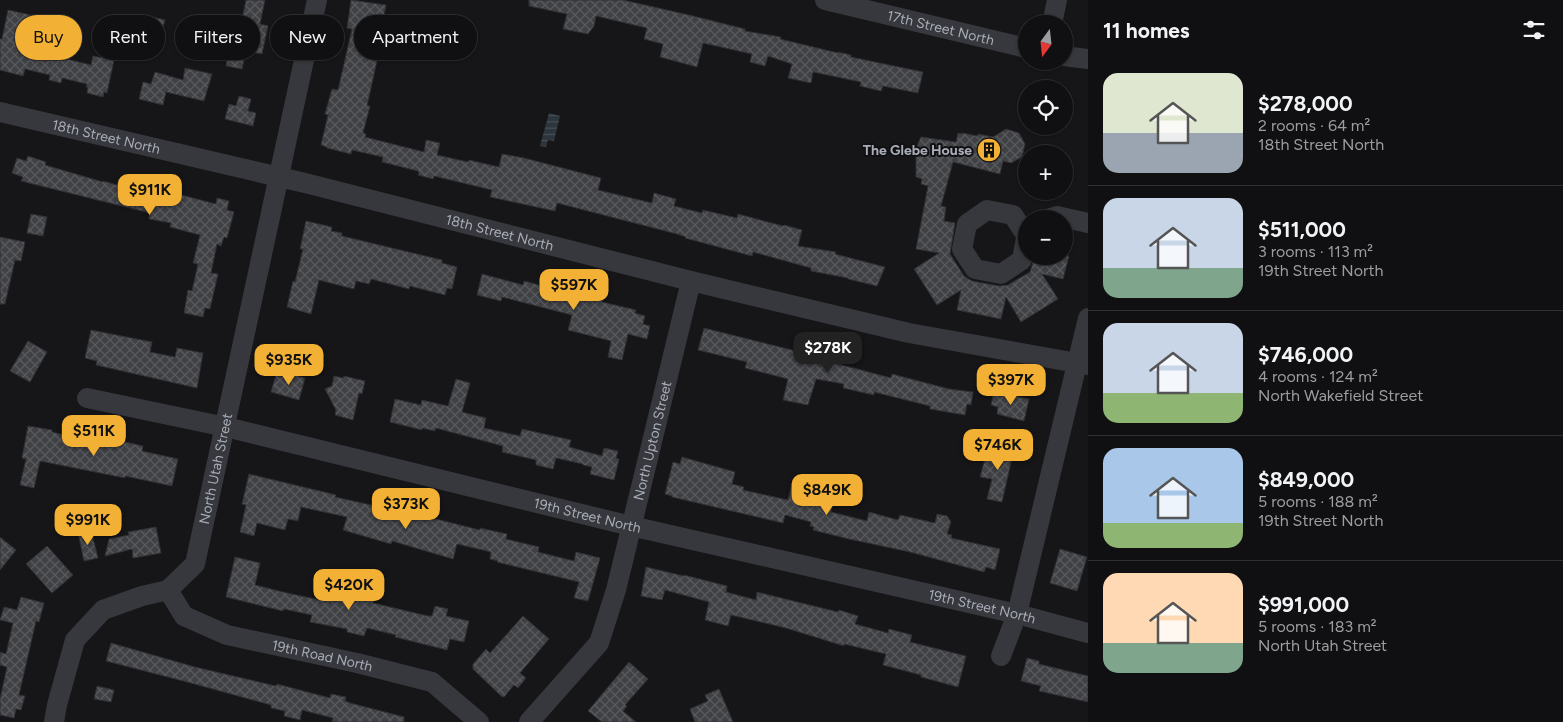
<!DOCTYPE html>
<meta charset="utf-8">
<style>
:root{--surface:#101012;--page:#19191b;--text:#f1f3f6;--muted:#9c9d9f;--line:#303032;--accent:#f2b134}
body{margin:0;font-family:Figtree,sans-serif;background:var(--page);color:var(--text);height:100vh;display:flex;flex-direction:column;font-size:19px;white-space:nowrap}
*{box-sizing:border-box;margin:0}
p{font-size:16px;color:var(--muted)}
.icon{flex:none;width:28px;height:28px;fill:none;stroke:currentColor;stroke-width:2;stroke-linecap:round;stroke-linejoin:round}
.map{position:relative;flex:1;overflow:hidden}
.side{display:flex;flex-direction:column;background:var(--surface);width:475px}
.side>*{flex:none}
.banner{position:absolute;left:15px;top:15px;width:475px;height:45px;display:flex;gap:10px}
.needle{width:32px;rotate:195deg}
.controls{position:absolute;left:1018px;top:15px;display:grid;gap:10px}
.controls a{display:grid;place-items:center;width:55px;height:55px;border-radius:50%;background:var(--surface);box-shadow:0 1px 4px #0004,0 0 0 1px var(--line);font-size:25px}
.price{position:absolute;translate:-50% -42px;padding:0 11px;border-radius:10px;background:var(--accent);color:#111;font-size:16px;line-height:32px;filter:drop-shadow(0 1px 2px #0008)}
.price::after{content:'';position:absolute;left:50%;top:30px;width:15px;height:11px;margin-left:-8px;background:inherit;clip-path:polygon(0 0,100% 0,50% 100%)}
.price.active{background:#222;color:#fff}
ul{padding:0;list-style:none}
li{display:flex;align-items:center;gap:15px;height:125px;padding:0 15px}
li+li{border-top:1px solid var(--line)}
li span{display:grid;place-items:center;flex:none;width:140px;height:100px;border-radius:15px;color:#555}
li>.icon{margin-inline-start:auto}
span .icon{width:60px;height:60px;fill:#fffc;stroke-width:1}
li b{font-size:21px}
h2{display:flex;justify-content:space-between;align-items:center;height:60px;padding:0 15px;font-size:21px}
.pill{padding:0 18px;border-radius:22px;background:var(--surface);box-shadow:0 1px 4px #0004,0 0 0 1px var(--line);font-size:18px;line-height:45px}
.pill.active{background:var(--accent);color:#111}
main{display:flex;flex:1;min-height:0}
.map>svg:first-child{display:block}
.water{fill:url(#water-rules)}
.building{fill:url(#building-cross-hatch);stroke:#303034}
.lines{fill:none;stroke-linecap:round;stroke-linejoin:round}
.minor{stroke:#37383d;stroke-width:20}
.labels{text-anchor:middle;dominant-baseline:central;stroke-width:4;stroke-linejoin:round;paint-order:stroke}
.street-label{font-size:14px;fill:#a8adb8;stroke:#111113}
.poi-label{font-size:14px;font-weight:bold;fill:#a8adb8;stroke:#111113;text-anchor:end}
</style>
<main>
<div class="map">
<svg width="1088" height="722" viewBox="0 0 1088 722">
<defs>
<pattern id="water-rules" width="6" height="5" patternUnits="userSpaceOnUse" patternTransform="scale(1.25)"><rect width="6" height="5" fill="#2c353c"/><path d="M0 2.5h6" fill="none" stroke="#485056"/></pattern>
<pattern id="building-cross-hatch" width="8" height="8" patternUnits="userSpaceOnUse" patternTransform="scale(1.25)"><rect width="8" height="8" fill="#404145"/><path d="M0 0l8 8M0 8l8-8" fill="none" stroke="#595a5e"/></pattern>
</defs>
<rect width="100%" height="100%" fill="#161618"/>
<polygon class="water" points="549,113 560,116 554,141 548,140 546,147 540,146"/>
<g class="building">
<polygon points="246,0 265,0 260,24 268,26 262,54 246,51 242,69 226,66 234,28 240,29"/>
<polygon points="351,0 386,5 378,46 380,47 367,106 370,106 363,133 366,134 365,137 424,152 426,140 440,143 437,155 468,162 469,160 499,167 502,154 524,158 601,178 598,190 652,203 654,193 676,199 674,206 702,213 703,210 737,218 738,214 783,226 784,225 802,230 798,246 836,252 835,254 885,267 877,286 848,279 848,278 811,271 811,268 753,252 752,256 685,238 686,237 677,234 557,203 555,211 490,197 492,190 434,176 433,179 418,175 419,172 418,171 382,162 383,157 352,150 351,154 327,148 327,147 321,145 328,115 325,114 332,89 338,90 352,29 347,28"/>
<polygon points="529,0 623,0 689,15 745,29 745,31 781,37 780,39 838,53 838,52 851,55 851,57 923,72 918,93 883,86 881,91 860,86 861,82 813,72 811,83 788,78 792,64 768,56 765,66 750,62 752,54 703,43 697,67 660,57 663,44 644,39 647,28 596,16 594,26 588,34 563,29 567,14 529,6"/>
<polygon points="8,10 54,20 46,54 91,65 93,56 114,60 107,93 104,92 103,97 87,93 88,87 86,87 87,84 62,78 61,83 49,80 50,75 25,69 23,76 0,70 0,39 2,39"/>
<polygon points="123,15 147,20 148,16 165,20 159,41 143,36 144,34 120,29"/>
<polygon points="185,68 212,74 204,101 166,92 163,105 139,99 143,82 151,84 155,72 183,80"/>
<polygon points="239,96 251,99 248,111 256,113 253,126 225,119 229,104 236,106"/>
<polygon points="1006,129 1019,133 1025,144 1022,157 1011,163 1003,161 1000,174 953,162 941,206 946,207 944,221 955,223 950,254 964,276 972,281 999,286 1008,285 1030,272 1035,256 1069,256 1063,279 1042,274 1058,299 1021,322 1006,297 1001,319 957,310 961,290 937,305 914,269 939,253 916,249 928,186 921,184 922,179 916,177 916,148 921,137 956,142 958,133 962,134 962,133 978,136 978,134 993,137"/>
<polygon points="28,156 46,162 45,165 103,182 103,181 117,185 119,179 216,204 217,198 229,201 227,210 234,212 227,238 224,237 221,246 217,244 211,273 218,274 210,309 205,308 203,317 184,313 188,290 192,291 198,264 193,263 200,235 170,227 171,223 149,219 150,213 21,181 23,177 12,173 17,158 26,161"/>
<polygon points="31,214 47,217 43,236 27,233"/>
<polygon points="306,221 332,227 331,231 342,233 342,236 442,260 442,263 457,267 452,289 447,288 445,295 410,286 409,289 371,279 369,284 356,281 354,289 319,280 311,314 287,307 293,281 295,282 303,249 300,249"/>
<polygon points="0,237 25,242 21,261 15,260 5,304 0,304"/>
<polygon points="482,274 523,285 524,281 577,295 578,291 603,297 602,302 636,310 635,313 645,316 643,324 650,326 647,339 628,334 622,360 608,357 611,341 568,330 572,315 502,297 501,301 477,295"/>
<polygon points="704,328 832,360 831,362 891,378 892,374 949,389 973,392 971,405 967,404 965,415 930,409 930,406 874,392 874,395 843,388 844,384 816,379 808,405 783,400 788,379 745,368 747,362 698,350"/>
<polygon points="91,330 152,342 150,352 175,357 177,348 203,353 197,388 96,365 97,361 85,358"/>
<polygon points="28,341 47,352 30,382 10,371"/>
<polygon points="285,372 305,378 299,400 271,392 276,375 284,377"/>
<polygon points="334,376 343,378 344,376 365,381 362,394 359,393 353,420 335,415 336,410 325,389 332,386"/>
<polygon points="456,379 470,383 462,412 486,418 484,428 520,436 522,429 571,440 569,447 602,456 604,448 618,451 616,458 619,459 614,480 590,474 592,467 583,465 583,464 556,458 553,469 536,465 536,460 502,452 503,446 436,428 435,431 422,428 422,430 390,422 395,399 421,405 422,400 448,406"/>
<polygon points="994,392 1029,399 1024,421 997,414 998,407 991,405"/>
<polygon points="28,426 52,430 52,432 76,438 77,431 143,446 142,451 178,459 172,486 125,476 125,478 40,461 34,488 20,485 26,459 22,458"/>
<polygon points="995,444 1014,449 1002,502 987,499 992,479 980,477 986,455 992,457"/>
<polygon points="682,457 735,472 732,484 744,487 743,490 788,500 792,483 821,490 821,487 835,490 831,512 867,521 869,512 898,520 900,515 935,523 937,514 947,516 951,522 947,534 952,535 951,538 1000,549 995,570 986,567 984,572 910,552 849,539 813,530 814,527 810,526 811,522 785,515 783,523 672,497 672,496 665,494 673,462 680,464"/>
<polygon points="249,474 328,493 336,495 335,497 389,509 389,507 429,519 436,519 480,530 480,528 507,534 506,539 539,547 538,552 574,561 576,552 600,558 588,601 574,598 579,582 497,562 498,561 490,559 491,552 457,544 453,559 392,541 391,544 343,530 347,517 301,507 298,521 288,519 285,530 257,523 254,536 240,532 246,505 242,504"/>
<polygon points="156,527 161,553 133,558 132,549 105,556 109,539 129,535 128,532"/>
<polygon points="91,530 98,558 84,561 78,533"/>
<polygon points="0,537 16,550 0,570"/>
<polygon points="47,546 73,575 52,593 26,564"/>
<polygon points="1060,549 1087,557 1077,591 1050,583"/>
<polygon points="235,557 260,563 255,585 287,593 320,600 322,592 349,598 351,593 374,599 373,603 428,616 432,616 435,606 448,609 446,616 469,621 464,642 450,639 447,650 395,637 396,635 367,628 364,636 347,632 347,629 310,622 312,615 284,609 283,611 226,597"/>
<polygon points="646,567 684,576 684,575 727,586 726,592 756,600 757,592 838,612 839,610 858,616 855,624 888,633 889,629 912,635 910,642 966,656 958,687 921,677 921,675 883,665 886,654 844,644 844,646 786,628 731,615 728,626 705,620 709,602 665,590 662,600 641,596"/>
<polygon points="21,597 44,603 39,622 36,621 19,695 25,696 21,710 16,709 14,718 0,715 0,699 7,667 0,665 0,652 6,654 13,623 0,620 4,607 17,610"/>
<polygon points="523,616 549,639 520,673 526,678 518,688 514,685 504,697 501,696 473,669 473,664 486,649 490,653"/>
<polygon points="111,643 195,667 276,686 277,684 330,698 331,694 346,697 345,701 350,703 404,717 404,722 332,722 333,718 302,710 300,720 284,716 285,711 271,708 271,705 191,683 106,661"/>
<polygon points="1027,658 1039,661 1039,664 1088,676 1088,702 1039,691 1041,686 1021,681"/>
<polygon points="629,662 648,679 625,705 627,706 623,711 636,722 602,722 588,711"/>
<polygon points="97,686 114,690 111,702 94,699"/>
<polygon points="719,689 733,722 695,722 690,709 708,701 705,695"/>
</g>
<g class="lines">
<g class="minor">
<path id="s1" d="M825,0l201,48"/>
<polyline points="1052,24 1057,0"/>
<polyline points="1064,56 1088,59"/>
<path id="s2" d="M0,112l305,71 386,98 218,52 179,32"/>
<polyline points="1047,219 1057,216 1088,223"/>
<polyline points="1026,235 1013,215 987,210 967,224 962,249 975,269 1001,274 1022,260 1026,238"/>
<path id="s3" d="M87,398l139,29 405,99 386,88 71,19"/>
<path id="s4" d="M168,590l16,26 43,19 130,28 75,19 47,40"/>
<polyline points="1001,656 1017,614 1088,318"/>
<path id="s5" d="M54,722l3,-17 18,-65 28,-30 39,-14 26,-6 27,-26 122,-564"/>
<path id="s6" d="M529,722l70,-79 17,-53 75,-309"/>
</g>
</g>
<defs>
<g id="building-disc" transform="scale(1.25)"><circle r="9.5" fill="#f2b134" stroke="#111113"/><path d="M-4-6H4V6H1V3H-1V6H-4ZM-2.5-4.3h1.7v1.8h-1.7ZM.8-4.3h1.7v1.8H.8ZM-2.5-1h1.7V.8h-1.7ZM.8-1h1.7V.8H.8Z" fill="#111"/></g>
</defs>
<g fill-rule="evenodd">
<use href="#building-disc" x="989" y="150"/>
</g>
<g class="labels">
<g class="street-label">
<text stroke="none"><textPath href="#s1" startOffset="119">17th Street North</textPath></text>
<text stroke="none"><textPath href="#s2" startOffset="109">18th Street North</textPath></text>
<text stroke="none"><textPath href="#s2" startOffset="514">18th Street North</textPath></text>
<text stroke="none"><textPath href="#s6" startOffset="315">North Upton Street</textPath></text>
<text stroke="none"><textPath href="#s5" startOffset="329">North Utah Street</textPath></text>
<text stroke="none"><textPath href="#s3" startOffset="514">19th Street North</textPath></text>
<text stroke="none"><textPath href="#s3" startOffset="919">19th Street North</textPath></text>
<text stroke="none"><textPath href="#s4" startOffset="175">19th Road North</textPath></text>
</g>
<g class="poi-label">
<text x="972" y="150">The Glebe House</text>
</g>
</g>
</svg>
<div class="controls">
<a><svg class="needle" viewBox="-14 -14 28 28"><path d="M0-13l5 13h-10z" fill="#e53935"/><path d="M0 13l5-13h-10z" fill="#9c9d9f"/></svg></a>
<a><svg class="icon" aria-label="locate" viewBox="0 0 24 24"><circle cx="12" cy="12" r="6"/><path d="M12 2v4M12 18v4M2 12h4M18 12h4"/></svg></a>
<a>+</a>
<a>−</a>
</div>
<b class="price" style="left:150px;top:216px">$911K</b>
<b class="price" style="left:574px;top:311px">$597K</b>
<b class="price active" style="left:828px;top:374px">$278K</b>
<b class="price" style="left:289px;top:386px">$935K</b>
<b class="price" style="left:1011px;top:406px">$397K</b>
<b class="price" style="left:94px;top:457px">$511K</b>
<b class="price" style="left:998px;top:471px">$746K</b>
<b class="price" style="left:827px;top:516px">$849K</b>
<b class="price" style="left:406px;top:530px">$373K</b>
<b class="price" style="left:88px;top:546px">$991K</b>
<b class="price" style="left:349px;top:611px">$420K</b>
<div class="banner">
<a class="pill active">Buy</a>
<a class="pill">Rent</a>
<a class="pill">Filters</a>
<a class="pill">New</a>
<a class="pill">Apartment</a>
</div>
</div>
<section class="side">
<h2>11 homes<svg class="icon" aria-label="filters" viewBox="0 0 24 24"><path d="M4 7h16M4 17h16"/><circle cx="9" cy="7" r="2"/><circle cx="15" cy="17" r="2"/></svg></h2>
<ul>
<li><span style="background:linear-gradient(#dfe7d0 60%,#9aa5b1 0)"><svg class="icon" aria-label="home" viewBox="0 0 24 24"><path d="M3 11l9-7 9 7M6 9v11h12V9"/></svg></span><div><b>$278,000</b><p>2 rooms · 64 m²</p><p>18th Street North</p></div></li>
<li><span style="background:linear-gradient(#c9d6e8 70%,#7fa58c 0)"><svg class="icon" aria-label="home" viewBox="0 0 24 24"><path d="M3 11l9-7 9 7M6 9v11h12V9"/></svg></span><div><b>$511,000</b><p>3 rooms · 113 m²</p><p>19th Street North</p></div></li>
<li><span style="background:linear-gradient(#c9d6e8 70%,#8fb573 0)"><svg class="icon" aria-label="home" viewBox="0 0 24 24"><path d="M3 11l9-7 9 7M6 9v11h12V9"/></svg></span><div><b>$746,000</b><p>4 rooms · 124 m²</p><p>North Wakefield Street</p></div></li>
<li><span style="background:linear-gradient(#a9c7e8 75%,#8fb573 0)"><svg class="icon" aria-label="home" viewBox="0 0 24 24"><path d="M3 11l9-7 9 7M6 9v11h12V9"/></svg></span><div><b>$849,000</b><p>5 rooms · 188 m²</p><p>19th Street North</p></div></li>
<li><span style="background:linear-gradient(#ffd9b3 70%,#7fa58c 0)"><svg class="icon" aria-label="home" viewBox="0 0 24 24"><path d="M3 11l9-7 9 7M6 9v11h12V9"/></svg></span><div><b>$991,000</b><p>5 rooms · 183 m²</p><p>North Utah Street</p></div></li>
</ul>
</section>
</main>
